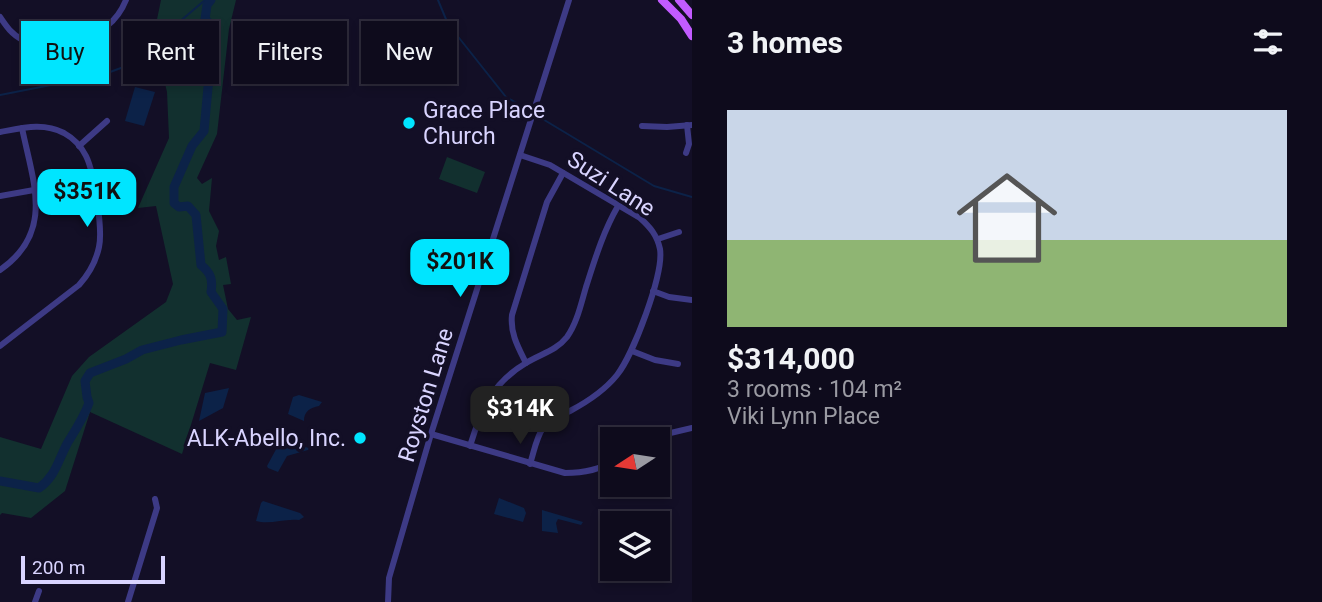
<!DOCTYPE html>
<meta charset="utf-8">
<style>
:root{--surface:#0e0b1c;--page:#171425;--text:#f1f3f6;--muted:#9b9ba3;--line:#2e2b3b;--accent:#00e5ff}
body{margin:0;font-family:Roboto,sans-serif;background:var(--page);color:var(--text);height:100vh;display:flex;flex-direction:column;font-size:26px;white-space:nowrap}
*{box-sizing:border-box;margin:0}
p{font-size:23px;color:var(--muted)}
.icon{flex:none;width:38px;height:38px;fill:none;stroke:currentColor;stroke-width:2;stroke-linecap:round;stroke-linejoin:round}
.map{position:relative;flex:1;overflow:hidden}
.panel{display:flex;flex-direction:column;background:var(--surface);width:630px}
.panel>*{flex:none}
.guide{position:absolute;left:21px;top:21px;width:565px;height:63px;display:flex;gap:14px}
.needle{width:46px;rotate:258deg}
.fabs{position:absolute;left:600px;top:427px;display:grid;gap:14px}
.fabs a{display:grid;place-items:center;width:70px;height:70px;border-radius:0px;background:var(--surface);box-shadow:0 4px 10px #0003,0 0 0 2px var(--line);font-size:35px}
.scale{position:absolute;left:21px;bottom:18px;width:144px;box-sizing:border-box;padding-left:7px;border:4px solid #d9d4ff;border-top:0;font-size:19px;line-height:24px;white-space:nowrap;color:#d9d4ff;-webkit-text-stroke:5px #130f26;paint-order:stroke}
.price{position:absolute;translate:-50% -60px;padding:0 16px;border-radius:14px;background:var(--accent);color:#111;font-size:23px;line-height:46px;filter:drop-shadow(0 2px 4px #0008)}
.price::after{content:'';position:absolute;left:50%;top:42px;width:21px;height:16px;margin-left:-10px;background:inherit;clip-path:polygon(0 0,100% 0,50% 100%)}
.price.current{background:#222;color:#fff}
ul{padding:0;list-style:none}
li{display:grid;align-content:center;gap:14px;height:371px;padding:0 35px}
li span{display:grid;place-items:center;height:217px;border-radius:0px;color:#555}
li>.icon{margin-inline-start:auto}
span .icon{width:126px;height:126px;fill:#fffc;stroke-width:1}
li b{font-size:30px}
h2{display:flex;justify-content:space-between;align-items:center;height:84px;padding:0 35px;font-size:30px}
.tag{padding:0 24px;border-radius:0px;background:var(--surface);box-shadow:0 4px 10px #0003,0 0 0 2px var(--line);font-size:24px;line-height:63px}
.tag.current{background:var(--accent);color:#111}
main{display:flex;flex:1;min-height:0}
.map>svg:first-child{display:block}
.green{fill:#12302f}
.water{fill:#0c2248}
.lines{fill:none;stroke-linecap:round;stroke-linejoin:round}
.stream{stroke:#0c2248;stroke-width:2}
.river{stroke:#0c2248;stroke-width:9}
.minor{stroke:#3d3a85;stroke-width:6}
.major{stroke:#c25bff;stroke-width:8}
.poi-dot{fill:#00e5ff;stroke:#130f26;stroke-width:2.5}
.labels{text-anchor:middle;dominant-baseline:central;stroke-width:7;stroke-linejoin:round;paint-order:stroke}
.poi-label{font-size:23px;fill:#d9d4ff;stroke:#130f26;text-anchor:start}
.street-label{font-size:23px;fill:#d9d4ff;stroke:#130f26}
</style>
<main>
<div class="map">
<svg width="692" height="602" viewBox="0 0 692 602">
<rect width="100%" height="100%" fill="#130f26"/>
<g class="green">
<polygon points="161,0 236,0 229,29 217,134 197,178 202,184 212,178 209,211 219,231 216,246 219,260 226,257 231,284 223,285 228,309 237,320 251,317 236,370 210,363 182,454 90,412 65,491 31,518 2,513 0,515 0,437 41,449 72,376 89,357 166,302 173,284 156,206 138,208 169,138 167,92 160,63 140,47 154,34"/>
<polygon points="447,157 485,172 477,193 439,179"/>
</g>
<g class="water">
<polygon points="135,87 155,92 144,126 125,121"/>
<polygon points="229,388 223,408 199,421 205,393"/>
<path d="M299,395l23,7 -3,4c-9,2 -15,5 -15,15l-16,-7 5,-17z"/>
<polygon points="283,441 309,448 308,450 287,456 278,472 268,468 267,466 280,442"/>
<polygon points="499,498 524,508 526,513 523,522 494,514"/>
<path d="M263,501l37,12 4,4 -5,3c-14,-2 -29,5 -43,1l5,-18z"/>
<polygon points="542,510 583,522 581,525 558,519 556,523 558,533 542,531"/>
</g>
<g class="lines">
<g class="stream">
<polyline points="438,0 448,24 506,97 529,110"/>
<polyline points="0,95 102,75 129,65 205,0"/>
<polyline points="536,115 654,186 692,197"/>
</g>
<path class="river" d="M0,481l39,7c17,-12 19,-28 29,-46 8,-13 16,-25 21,-39l-2,-6 -2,-16 5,-8 36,-14 16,-9 39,-10 41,-8 1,-23 -12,-17c2,-12 0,-19 -10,-27l-5,-50 -8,-9 -9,1 -5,-4v-16l18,-41 12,-15 6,-65 5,-20v-11l-4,-10 -6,-6 2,-14 4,-5"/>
<g class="minor">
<path d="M0,17c6,9 12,18 23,23 16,7 69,-4 84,-14 9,-7 15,-16 19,-26"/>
<polyline points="642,126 667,127 692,125"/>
<path d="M0,132c22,-4 43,-10 64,1 9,5 17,13 22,23 8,16 17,73 13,91 -3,14 -10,27 -20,38l-79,61"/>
<polyline points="79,146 107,121"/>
<polyline points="686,153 689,144 687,125"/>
<path d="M520,155l30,10 90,53c10,9 17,17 20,31 4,25 -27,106 -43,126 -12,15 -30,27 -47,36 -10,5 -20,8 -27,17 -7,10 -9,24 -13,36"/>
<polyline points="0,196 34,190"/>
<polyline points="658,239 679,232"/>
<path d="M0,270c55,-38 33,-88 22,-142"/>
<polyline points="653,291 669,297 692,300"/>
<polyline points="632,351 655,360 678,364"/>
<path d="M526,363c-8,-16 -16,-30 -14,-48l35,-113 16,-29"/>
<path d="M431,434l134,39c17,0 33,-2 47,-12"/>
<polyline points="645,439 692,428"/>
<path d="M470,446c11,-36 22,-63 56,-83 14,-9 30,-12 41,-26 10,-14 14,-33 19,-50 9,-28 17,-55 32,-81"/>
<polyline points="606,465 612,482"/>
<polyline points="35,602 39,591"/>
<polyline points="128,602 157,508 155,499"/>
<polyline points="388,602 389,578 431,434 569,0"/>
</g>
<g class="major">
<polyline points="662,0 681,19 692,36"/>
<polyline points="679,0 692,15"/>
</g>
</g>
<g class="poi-dot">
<circle cx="409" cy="123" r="7"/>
<circle cx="360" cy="438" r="7"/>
</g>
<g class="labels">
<g class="poi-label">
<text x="423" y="110">Grace Place<tspan x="423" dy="26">Church</tspan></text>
<text x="346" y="438" text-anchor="end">ALK-Abello, Inc.</text>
</g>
<g class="street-label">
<text transform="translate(611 184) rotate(33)">Suzi Lane</text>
<text transform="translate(426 395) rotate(-73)">Royston Lane</text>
</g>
</g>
</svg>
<div class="fabs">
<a><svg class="needle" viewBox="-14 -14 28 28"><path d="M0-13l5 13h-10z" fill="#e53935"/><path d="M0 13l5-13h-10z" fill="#9b9ba3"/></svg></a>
<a><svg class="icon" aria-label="layers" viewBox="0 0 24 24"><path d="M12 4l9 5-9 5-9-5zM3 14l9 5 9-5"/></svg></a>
</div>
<div class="scale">200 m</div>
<b class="price" style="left:87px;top:229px">$351K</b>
<b class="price" style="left:460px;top:299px">$201K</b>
<b class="price current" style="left:520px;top:446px">$314K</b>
<div class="guide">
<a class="tag current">Buy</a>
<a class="tag">Rent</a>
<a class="tag">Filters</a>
<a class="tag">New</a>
</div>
</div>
<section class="panel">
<h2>3 homes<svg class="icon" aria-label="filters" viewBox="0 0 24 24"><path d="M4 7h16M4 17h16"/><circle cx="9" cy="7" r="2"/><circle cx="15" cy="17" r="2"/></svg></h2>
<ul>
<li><span style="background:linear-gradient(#c9d6e8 60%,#8fb573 0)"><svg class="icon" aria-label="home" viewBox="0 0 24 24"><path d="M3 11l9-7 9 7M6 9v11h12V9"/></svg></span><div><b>$314,000</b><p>3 rooms · 104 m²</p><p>Viki Lynn Place</p></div></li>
</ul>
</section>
</main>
